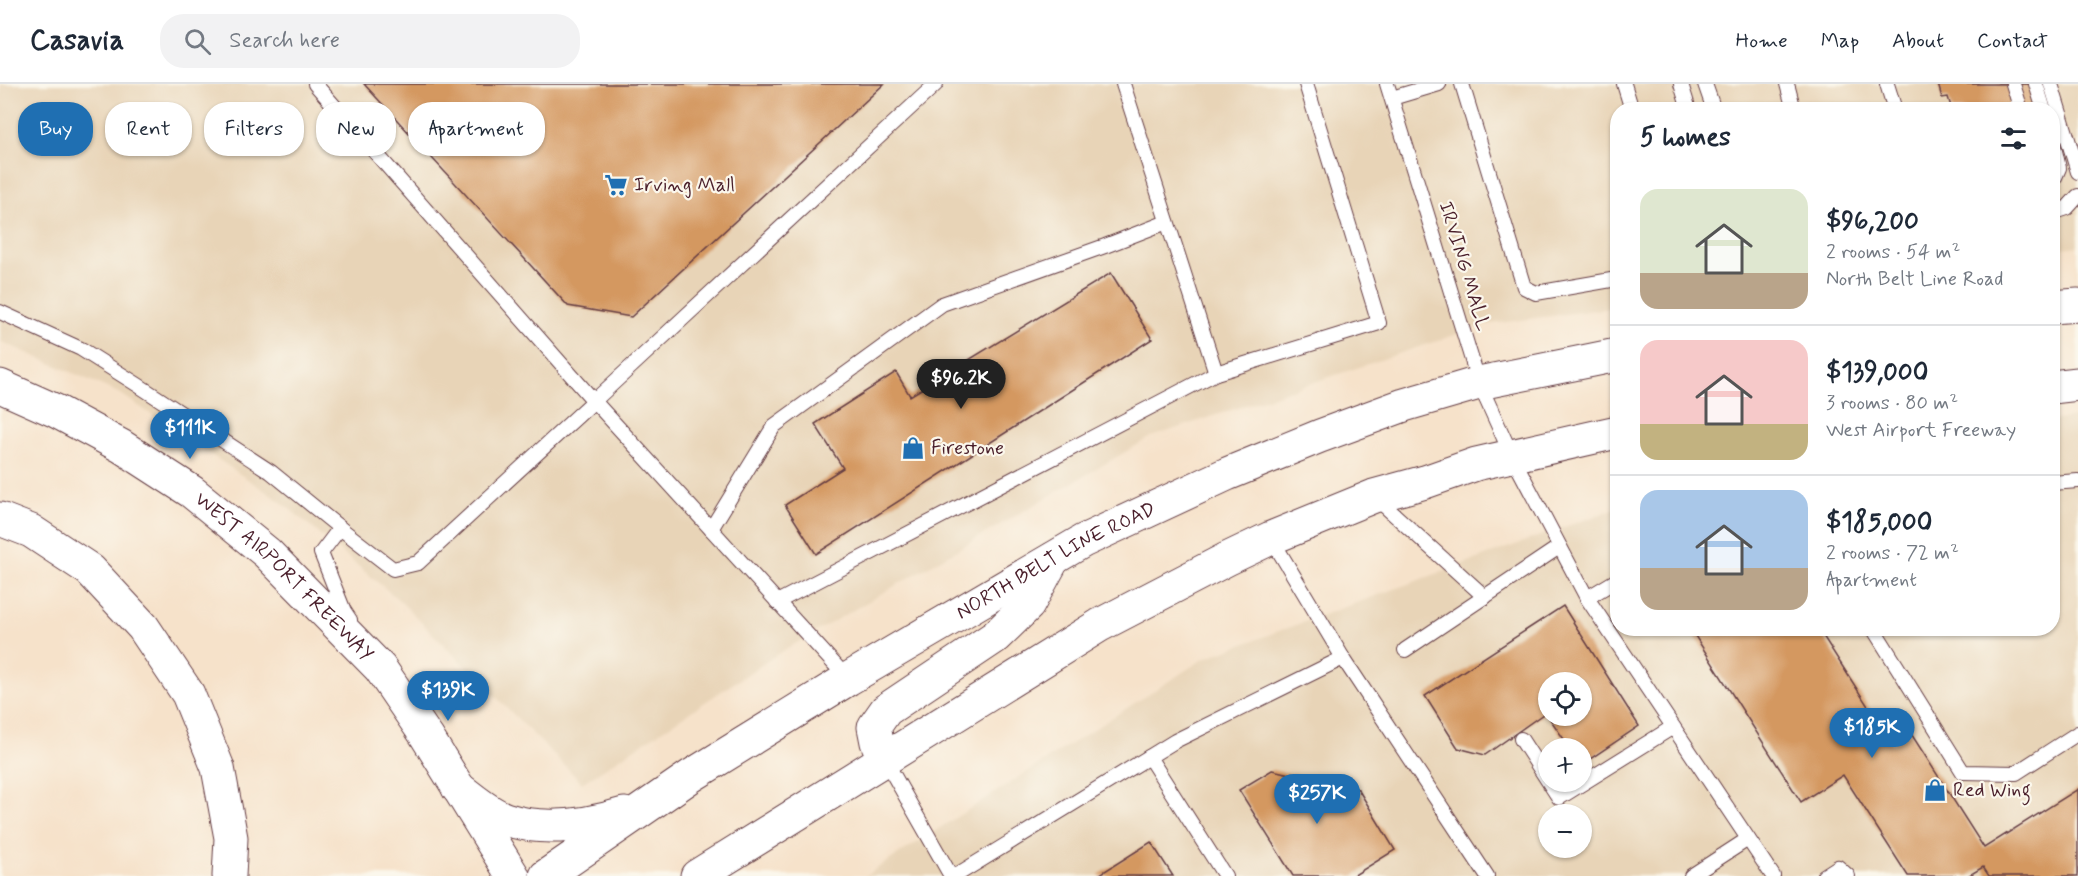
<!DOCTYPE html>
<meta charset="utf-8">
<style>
:root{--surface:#fff;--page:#f2f2f3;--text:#1f2937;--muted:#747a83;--line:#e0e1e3;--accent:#1f6fb2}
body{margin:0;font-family:Mynerve,sans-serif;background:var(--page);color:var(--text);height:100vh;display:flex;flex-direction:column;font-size:22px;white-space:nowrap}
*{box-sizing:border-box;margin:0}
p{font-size:20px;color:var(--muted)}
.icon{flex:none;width:33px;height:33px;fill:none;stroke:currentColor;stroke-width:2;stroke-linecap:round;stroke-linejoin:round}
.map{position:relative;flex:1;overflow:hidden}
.panel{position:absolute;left:1610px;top:18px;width:450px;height:534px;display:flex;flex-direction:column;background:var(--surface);border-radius:24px;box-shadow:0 2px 4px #0004}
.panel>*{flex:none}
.guide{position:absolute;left:18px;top:18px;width:570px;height:54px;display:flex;gap:12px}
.tools{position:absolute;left:1538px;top:588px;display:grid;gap:12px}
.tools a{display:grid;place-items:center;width:54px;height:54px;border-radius:50%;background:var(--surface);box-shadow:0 2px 4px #0004;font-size:30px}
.price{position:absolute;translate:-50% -51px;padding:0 14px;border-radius:21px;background:var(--accent);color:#fff;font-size:20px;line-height:39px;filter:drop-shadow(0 2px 3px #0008)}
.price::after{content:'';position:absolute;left:50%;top:36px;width:18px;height:14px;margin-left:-9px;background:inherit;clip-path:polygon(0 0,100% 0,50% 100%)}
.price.on{background:#222;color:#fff}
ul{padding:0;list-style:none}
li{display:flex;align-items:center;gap:18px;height:150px;padding:0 30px}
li+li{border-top:2px solid var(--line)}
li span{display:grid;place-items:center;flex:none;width:168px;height:120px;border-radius:18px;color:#555}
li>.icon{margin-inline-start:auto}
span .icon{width:72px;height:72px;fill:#fffc;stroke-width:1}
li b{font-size:26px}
h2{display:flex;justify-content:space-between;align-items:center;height:72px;padding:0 30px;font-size:26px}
.chip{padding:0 21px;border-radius:24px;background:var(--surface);box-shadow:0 2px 4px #0004;font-size:21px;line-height:54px}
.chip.on{background:var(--accent);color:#fff}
header{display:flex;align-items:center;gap:36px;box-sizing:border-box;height:84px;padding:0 30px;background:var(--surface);border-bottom:2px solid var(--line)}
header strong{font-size:28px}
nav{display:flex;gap:33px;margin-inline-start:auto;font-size:21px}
.search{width:420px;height:54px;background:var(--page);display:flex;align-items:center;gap:15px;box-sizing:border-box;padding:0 21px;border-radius:24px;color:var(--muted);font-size:22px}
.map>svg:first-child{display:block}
.built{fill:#e8d4b7;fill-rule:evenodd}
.building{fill:#d49860}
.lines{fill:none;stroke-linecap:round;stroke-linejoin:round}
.service-casing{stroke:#643c43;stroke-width:16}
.secondary-casing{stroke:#643c43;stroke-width:35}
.primary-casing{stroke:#643c43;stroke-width:35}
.motorway-casing{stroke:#643c43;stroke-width:35}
.service{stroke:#fff;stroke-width:14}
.secondary{stroke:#fff;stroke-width:33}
.primary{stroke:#fff;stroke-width:33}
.motorway{stroke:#fff;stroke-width:33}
.labels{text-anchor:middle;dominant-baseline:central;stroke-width:4.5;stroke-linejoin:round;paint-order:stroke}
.poi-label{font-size:20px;fill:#4a1f2b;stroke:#fbf7ec;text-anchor:start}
.street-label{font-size:20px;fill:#4a1f2b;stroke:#fbf7ec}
</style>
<header>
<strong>Casavia</strong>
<div class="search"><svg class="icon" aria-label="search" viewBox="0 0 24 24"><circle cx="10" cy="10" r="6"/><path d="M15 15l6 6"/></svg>Search here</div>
<nav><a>Home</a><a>Map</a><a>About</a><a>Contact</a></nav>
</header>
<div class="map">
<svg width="2078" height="792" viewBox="0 0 2078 792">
<rect width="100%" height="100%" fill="#fbf7ec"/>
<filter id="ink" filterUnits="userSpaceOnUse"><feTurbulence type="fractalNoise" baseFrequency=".0167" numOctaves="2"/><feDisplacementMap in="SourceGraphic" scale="12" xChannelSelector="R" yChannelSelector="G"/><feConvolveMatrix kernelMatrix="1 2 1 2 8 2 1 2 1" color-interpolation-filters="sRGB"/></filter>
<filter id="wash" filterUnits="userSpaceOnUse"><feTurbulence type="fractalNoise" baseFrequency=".008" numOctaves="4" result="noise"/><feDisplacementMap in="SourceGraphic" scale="24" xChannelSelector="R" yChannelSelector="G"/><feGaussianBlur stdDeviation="1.35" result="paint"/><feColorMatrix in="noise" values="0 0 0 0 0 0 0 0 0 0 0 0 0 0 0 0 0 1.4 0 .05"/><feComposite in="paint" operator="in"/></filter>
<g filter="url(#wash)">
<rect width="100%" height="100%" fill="#f6e2ca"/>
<g class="built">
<polygon points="0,0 2078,0 2078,162 2052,165 2052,26 1617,26 1617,223 1484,241 1151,353 781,568 582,699 399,516 280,417 121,310 0,257"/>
<path d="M2078,332v460h-1213l340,-218 412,-150v120h435v-207zM1548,598h33v34h-33zM1548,664h33v34h-33zM1548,730h33v34h-33z"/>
</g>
<g id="blocks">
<g class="building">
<polygon points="364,0 884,0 631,233 568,222"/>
<polygon points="1938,0 2041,0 2048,26 1952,26 1948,13 1942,14"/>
<polygon points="1111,189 1152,255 816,470 785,421 843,384 815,340 896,288 910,312"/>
<polygon points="1563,522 1639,642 1581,681 1581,664 1570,664 1548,632 1581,632 1581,598 1548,598 1548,631 1546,628 1485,671 1458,664 1425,612"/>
<polygon points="1690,544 1818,544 1892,660 1910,648 1984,764 2078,705 2078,792 1989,792 1983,783 1968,792 1908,792 1843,691 1801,718"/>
<polygon points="1272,686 1358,705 1395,766 1353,792 1293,792 1239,706"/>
<polygon points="1151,758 1173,792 1097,792"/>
</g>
</g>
</g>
<g filter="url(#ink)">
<use href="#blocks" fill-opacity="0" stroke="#643c43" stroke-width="1.5"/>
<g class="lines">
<g class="service-casing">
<g id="service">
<polyline points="315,0 594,317 418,479 393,485 340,444 321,469 344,527 350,536"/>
<polyline points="1123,0 1216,289"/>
<polyline points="1387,0 1479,299 1512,372 1587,514 1773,792"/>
<polyline points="1462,0 1524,203 1536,209 1617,195"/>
<polyline points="1624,0 1632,26"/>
<polyline points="1681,0 1689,26"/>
<polyline points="1705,0 1714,26"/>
<polyline points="1787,0 1794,26"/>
<polyline points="1887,0 1895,26"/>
<polyline points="2013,0 2021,26"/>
<polyline points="2036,0 2044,26"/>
<polyline points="2051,0 2078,88"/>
<polyline points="1392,14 1439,0"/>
<polyline points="2052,54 2059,84 2052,100"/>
<polyline points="2052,129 2067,124 2078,112"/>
<polyline points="0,228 81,265 138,301 271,388 340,444"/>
<polyline points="2052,399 2078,397"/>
<polyline points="1376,414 1485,513"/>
<polyline points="711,445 774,342 942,220 1105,162 1167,138"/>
<polyline points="1271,454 1343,574 1487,792"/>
<polyline points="1587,514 1617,496"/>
<polyline points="777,518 1216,289 1379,239 1306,0"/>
<polyline points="1873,544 1963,688 2016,689 2078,649"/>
<polyline points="1405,566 1559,463"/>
<polyline points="848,595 594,317 936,0"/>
<polyline points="1521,655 1559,714 1673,643"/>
<polyline points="1149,673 1225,792"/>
<polyline points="885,676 951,792"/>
<polyline points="955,792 1175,657 1343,574"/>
<polyline points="1691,792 1748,755"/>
<polyline points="1824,792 1838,783 1848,792"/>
</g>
</g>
<g class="secondary-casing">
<g id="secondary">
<path id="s1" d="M0,302l56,25 65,35 71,46 75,61 113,115 47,69 86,139"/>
</g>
</g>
<g class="primary-casing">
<g id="primary">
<polyline points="2052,223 2078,221"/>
<polyline points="2052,303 2078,300"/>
<polyline points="885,676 877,658 874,643 886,626 995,553 1028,521 1053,475"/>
<path d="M458,704c14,10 30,25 47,31 39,13 80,7 119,-5"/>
<path id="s2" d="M546,792l145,-100 157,-97 235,-138 144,-67 93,-38 84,-31 75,-22 138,-28"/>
<polyline points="697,792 1100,541 1227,475 1271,454 1374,412 1425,398 1476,380 1617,348"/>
</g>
</g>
<g class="motorway-casing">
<polyline id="motorway" points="0,435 31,447 90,486 143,543 188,610 218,684 231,754 229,792"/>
</g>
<use href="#service" class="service"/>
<use href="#secondary" class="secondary"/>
<use href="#primary" class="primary"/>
<use href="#motorway" class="motorway"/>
</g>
</g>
<defs>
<g id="supermarket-bare" transform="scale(1.8)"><path d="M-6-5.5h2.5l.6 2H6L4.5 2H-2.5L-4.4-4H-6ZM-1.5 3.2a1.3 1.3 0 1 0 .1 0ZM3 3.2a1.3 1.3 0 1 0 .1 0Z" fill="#1f6fb2" stroke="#fbf7ec" stroke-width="2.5" paint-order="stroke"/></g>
<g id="shop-bare" transform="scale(1.8)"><path d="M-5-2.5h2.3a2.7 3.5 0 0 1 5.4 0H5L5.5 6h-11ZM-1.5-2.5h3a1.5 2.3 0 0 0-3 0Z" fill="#1f6fb2" stroke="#fbf7ec" stroke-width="2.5" paint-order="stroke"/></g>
</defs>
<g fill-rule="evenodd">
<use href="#supermarket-bare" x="616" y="101"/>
<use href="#shop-bare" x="913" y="364"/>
<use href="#shop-bare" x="1935" y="706"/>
</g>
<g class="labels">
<g class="poi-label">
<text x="634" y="101">Irving Mall</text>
<text x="931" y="364">Firestone</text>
<text x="1953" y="706">Red Wing</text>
</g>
<g class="street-label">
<text transform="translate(1464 182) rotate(73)">IRVING MALL</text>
<text stroke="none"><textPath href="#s2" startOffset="600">NORTH BELT LINE ROAD</textPath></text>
<text stroke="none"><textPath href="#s1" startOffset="345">WEST AIRPORT FREEWAY</textPath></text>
</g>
</g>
</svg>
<div class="tools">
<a><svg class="icon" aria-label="locate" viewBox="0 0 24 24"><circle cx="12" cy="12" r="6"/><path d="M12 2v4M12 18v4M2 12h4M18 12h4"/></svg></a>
<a>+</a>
<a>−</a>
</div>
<b class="price on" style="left:961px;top:326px">$96.2K</b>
<b class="price" style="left:190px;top:376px">$111K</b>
<b class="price" style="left:448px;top:638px">$139K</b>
<b class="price" style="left:1872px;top:675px">$185K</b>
<b class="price" style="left:1317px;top:741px">$257K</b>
<div class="guide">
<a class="chip on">Buy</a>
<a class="chip">Rent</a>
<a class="chip">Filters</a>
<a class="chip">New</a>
<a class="chip">Apartment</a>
</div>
<section class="panel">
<h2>5 homes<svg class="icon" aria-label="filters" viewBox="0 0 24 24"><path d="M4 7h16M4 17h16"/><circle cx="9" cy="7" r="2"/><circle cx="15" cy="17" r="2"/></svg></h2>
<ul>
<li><span style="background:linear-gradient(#dfe7d0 70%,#b9a48a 0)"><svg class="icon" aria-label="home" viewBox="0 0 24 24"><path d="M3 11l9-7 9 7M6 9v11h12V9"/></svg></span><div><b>$96,200</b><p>2 rooms · 54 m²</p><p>North Belt Line Road</p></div></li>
<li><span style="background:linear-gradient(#f6c9c9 70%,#c2b280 0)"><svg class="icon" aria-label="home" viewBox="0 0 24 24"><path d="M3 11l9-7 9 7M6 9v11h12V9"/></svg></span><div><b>$139,000</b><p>3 rooms · 80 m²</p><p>West Airport Freeway</p></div></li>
<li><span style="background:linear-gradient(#a9c7e8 65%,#b9a48a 0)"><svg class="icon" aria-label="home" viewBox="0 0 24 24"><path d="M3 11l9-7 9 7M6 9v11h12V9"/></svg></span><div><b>$185,000</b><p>2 rooms · 72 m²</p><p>Apartment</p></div></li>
</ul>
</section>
</div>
